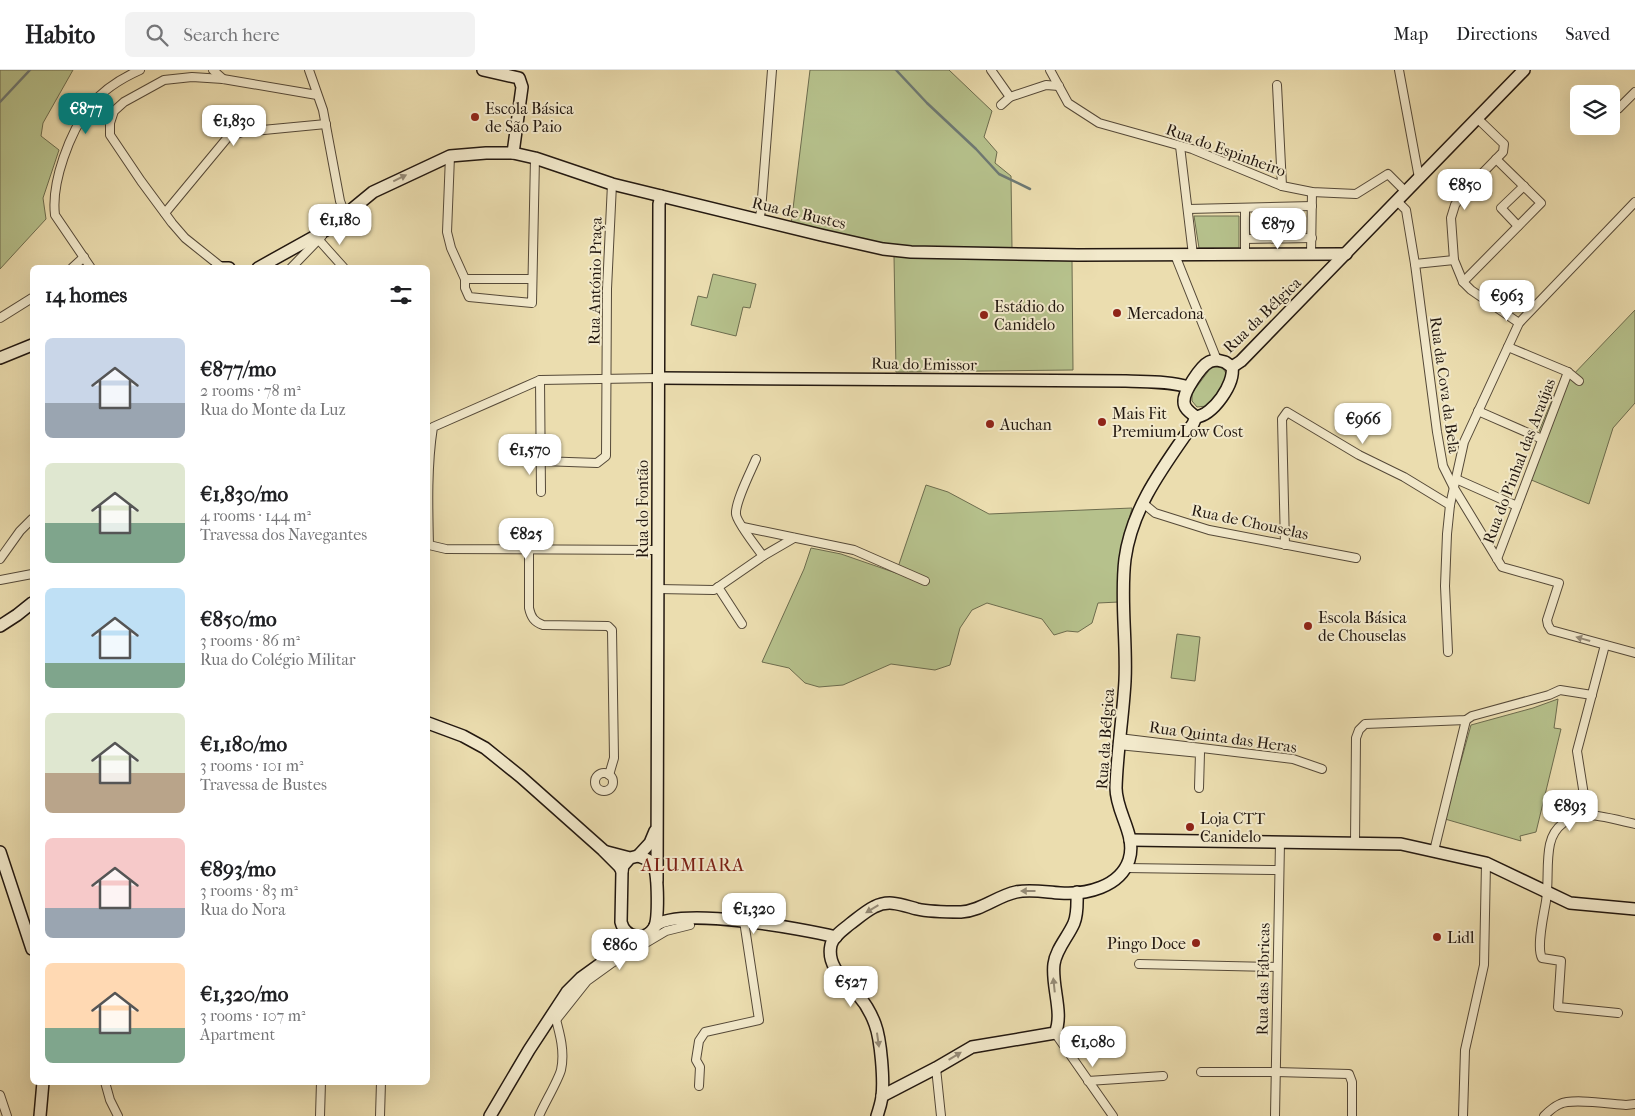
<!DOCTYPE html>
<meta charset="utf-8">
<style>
:root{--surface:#fff;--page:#f2f2f2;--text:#202124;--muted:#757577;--line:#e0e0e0;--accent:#0f766e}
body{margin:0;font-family:"IM FELL French Canon",serif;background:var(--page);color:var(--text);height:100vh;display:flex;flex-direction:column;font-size:19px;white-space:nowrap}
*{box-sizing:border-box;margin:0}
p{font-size:16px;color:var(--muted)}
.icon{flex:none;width:28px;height:28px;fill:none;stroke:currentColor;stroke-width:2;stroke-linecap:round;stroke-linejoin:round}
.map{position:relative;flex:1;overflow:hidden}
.details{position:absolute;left:30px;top:195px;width:400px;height:820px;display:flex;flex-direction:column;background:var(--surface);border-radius:8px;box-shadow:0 5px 20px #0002}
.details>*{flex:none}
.tools{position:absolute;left:1570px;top:15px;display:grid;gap:10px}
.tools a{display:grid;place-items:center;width:50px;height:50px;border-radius:8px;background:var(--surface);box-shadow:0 5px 20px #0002;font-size:25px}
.price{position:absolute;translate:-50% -42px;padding:0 11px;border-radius:10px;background:#fff;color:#222;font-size:16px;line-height:32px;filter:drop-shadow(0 1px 2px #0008)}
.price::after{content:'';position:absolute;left:50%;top:30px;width:15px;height:11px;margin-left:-8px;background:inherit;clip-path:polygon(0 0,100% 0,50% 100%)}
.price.on{background:var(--accent);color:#fff}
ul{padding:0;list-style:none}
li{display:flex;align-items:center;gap:15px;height:125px;padding:0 15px}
li span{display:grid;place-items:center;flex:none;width:140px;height:100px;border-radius:8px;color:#555}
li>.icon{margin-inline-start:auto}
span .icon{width:60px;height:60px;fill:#fffc;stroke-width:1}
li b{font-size:21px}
h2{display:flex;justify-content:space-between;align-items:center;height:60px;padding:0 15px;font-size:21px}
header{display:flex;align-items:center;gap:30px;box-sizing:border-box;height:70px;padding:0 25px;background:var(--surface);border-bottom:1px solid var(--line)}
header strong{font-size:24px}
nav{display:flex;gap:28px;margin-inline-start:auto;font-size:18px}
.search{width:350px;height:45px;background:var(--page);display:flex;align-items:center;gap:12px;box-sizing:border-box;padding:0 18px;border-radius:8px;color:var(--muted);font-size:19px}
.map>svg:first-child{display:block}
.green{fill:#b6c18c;stroke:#6c6c4e}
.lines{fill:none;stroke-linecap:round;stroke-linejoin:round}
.stream{stroke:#6d7974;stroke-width:2.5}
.street-casing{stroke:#554938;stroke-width:10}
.secondary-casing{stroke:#231810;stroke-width:14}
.street{stroke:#f2e9cb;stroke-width:8}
.secondary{stroke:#f2e9cb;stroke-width:11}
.oneway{fill:#958b77}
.poi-dot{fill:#8f2418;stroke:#f2e9cb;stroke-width:2}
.labels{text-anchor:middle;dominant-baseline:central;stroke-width:4;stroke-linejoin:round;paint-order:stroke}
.poi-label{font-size:16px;fill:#231810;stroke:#f2e9cb;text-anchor:start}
.street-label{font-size:16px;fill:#231810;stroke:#f2e9cb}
.neighbourhood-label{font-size:18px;letter-spacing:1px;fill:#7a1f14;stroke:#f2e9cb}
</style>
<header>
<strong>Habito</strong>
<div class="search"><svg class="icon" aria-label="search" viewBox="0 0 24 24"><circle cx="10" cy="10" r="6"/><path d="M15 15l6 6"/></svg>Search here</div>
<nav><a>Map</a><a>Directions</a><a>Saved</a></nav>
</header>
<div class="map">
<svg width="1635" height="1046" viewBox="0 0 1635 1046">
<rect width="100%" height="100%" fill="#ebddaf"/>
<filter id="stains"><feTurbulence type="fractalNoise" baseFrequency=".004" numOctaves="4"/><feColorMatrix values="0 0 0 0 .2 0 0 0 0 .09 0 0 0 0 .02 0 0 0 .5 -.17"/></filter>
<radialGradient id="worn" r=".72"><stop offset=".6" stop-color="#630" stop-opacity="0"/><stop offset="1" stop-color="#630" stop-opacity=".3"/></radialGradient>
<g class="green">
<polygon points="0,0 73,0 43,53 41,66 59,80 43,128 46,149 0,199"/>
<polygon points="810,0 949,0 992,41 984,67 997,82 995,93 1011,106 1012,179 895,181 791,155"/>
<polygon points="1194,146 1239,146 1239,178 1199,178"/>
<polygon points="894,186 1072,190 1073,300 896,302"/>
<polygon points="713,204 756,214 750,238 743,237 736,266 691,255 698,226 707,228"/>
<polygon points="1635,240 1635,333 1613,358 1589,434 1529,409 1547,364 1539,361 1563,304 1570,308"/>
<path d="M1214,297h6c17,9 -6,29 -13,39l-10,1 -5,-6v-8l18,-24z"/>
<polygon points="926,415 948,422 989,444 1132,438 1124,468 1119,532 1098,533 1092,553 1078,562 1067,561 1054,565 1042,549 987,533 972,540 960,558 950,595 935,600 891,594 843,615 819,617 805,613 789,598 762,592 804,499 811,478 841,484 896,503"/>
<polygon points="1177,564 1200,567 1195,611 1171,608"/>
<polygon points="1558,629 1554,658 1561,659 1536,762 1520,766 1521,771 1445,749 1471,655 1533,638"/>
</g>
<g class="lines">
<g class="stream">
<polyline points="896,0 927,33 976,79 999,104 1030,119"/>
<polyline points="0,32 30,0"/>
</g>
<g class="street-casing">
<g id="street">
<polyline points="213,0 223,9"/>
<polyline points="309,0 323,40 340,131 345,144"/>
<polyline points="991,0 1010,27"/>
<polyline points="1050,0 1068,33 1099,53 1192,79 1282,116 1312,122 1356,124 1388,104 1406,122"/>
<polyline points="1399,0 1419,108"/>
<polyline points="1277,15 1282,116"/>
<polyline points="1001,35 1010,27 1046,15 1059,16"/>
<polyline points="1618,39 1635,22"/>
<polyline points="1478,49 1504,74 1503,82 1462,124 1455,135 1451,148 1454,190 1463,212 1471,220 1519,253"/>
<polyline points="1180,76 1193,185"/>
<polyline points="450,86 447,162 451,178 465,209"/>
<polyline points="1397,131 1406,140 1415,194 1437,362 1443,396 1454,418 1502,497 1559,513 1547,550 1548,555 1551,560 1635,583"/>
<polyline points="1245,138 1245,184"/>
<polyline points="1188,139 1312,136"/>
<polyline points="165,143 228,67 242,62 326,54"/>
<polyline points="759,150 761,141 772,0"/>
<polyline points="1518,156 1501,138 1524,116"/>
<polyline points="318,169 344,198"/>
<polyline points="1245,169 1312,168"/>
<polyline points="1311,184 1312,122"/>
<polyline points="1175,185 1217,290"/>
<polyline points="1415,194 1454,190"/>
<polyline points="220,196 185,168 172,153 141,111 110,65 110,53 114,41 124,32 164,10 192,7 223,9 317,25"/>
<polyline points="72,198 84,187"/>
<path d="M91,198l-36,-53c-4,-33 15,-83 35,-109 12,-15 32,-28 50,-36"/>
<polyline points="291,198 322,166"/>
<polyline points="532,209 465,209 465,218 469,227 532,233 535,88"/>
<polyline points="1463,212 1541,133 1496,89"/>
<polyline points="0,248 32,228"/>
<polyline points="1508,277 1568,302 1579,311"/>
<polyline points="540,310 541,422"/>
<polyline points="1478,341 1542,369"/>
<path d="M756,389c-5,12 -21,43 -20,55 0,7 21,34 27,42"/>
<polyline points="541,391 597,393 606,386 607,219 612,114"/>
<polyline points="1456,409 1517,436"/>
<polyline points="1143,433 1155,443 1209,460 1356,488"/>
<polyline points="743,457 854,480 925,511"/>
<polyline points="1285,475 1282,349 1287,342 1359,385 1404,407 1450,435"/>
<path d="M529,479v59c2,9 5,14 14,17l65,1 4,4 2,128 -5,17"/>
<path d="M658,480l-212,-1 -17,-4c-1,-39 -2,-80 4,-118l107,-47 119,-2"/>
<polyline points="0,489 20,461 32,449"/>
<polyline points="1497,489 1568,302"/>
<polyline points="0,510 32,504"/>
<polyline points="718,517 742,554"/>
<polyline points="658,519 714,520 763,486 794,468"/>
<polyline points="1448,582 1445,516 1447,464 1450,435 1464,372 1519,253 1635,132"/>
<polyline points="1119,668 1293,689 1322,699"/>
<polyline points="1118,675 1200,683 1199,718"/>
<circle cx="604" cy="712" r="9"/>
<polyline points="1587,744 1577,681 1605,575"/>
<polyline points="1355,773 1356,668 1359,660 1365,654 1466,650 1472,646 1549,625 1560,620 1592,625"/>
<polyline points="1434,781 1466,650"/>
<polyline points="1125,798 1279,800"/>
<polyline points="1139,894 1277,897"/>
<path d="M1618,943l-60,-6 3,-46 -19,-3c-6,-11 2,-44 4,-57 3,-19 0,-39 4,-57 4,-18 19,-28 36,-29 10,-1 37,6 49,9"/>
<polyline points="556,950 587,911 612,893 666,861 690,855"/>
<polyline points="1055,963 1113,1046"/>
<polyline points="936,998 941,1046"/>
<polyline points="1201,1002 1276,1002 1349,1004 1352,1012 1352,1046"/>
<polyline points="1088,1011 1163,1006"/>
<polyline points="105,1012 110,1030 118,1046"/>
<polyline points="699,1016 700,997 696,990 699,971 705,962 759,950 744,851"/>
<polyline points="0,1025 7,1046"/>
<polyline points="320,1046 321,1012"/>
<polyline points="380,1046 381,1012"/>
<path d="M539,1046c5,-12 19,-35 22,-46 4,-18 -1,-36 -6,-54"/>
<polyline points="1275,1046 1280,772"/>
<polyline points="1463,1046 1465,980 1484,895 1486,793"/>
<path d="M1544,1046c5,-5 9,-9 16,-12 12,-6 50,0 66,1l9,-1"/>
</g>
</g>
<g class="secondary-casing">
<g id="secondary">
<polyline points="483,0 519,8 522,17 513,83"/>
<polyline points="217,198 229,198"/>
<polyline points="258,198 328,159 373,122 450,86 486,83 513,83 535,88 612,114 821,165 883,179 911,182 1078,185 1346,184"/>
<polyline points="0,288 32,275"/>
<path d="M1217,290l8,2 7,5c3,17 -19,48 -36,50 -5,-4 -12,-8 -12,-15 -1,-10 17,-36 25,-40 1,-1 7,-2 8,-2z"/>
<polyline points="1232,297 1241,291 1524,0"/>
<path d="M659,308l467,3c21,1 43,0 62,6"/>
<polyline points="0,556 17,545 32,533"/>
<polyline points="428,653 463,666 485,678 521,707 603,780 619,796 622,801"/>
<polyline points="1130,770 1401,774 1486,793 1570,833 1635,839"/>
<polyline points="0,782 32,879"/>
<path d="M607,782l23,6 8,-2c6,2 13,4 16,10 4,10 5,54 0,62 -9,14 -29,10 -33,-6l1,-51 1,-5 7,-8"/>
<polyline points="638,786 650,773 655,761"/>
<polyline points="657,810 659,134 661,126"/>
<path d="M655,856c24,-20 149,3 181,11"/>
<path d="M882,1026l54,-28 36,-21 83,-14c9,-19 -4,-48 -1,-69 2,-15 14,-27 20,-41 4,-10 3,-20 3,-31"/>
<polyline points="40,1046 43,1012"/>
<polyline points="490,1046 529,980 567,922 581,908 617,882 644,869 650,863"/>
<path d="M877,1046c2,-6 4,-13 5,-19 2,-17 -1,-57 -7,-73 -4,-11 -10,-21 -17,-29 -12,-14 -32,-28 -27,-50 2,-9 12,-15 19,-21 8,-6 16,-13 24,-17 15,-8 28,-2 43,2 13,3 30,3 44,3 20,-1 36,-16 55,-20 14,-3 29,0 44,1 26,2 60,-6 69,-33 8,-25 -13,-47 -13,-72 1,-36 7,-71 9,-107 2,-41 -5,-82 0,-122 7,-52 39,-93 68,-135l3,-7"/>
</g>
</g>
<use href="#street" class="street"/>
<use href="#secondary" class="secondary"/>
</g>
<defs><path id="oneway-solid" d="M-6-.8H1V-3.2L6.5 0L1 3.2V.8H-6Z" transform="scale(1.25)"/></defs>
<g class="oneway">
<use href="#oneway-solid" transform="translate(400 108) rotate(-26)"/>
<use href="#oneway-solid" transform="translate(1583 569) rotate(-164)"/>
<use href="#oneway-solid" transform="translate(1028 821) rotate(180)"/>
<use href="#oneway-solid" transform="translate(872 839) rotate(149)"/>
<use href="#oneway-solid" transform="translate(1054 915) rotate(-96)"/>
<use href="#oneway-solid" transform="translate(878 970) rotate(82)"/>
<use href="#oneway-solid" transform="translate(955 986) rotate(-31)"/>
</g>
<g class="poi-dot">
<circle cx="475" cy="47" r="5"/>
<circle cx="1117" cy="243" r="5"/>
<circle cx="984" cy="245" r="5"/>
<circle cx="1102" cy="352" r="5"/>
<circle cx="990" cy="354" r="5"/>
<circle cx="1308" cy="556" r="5"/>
<circle cx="1190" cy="757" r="5"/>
<circle cx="1437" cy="867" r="5"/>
<circle cx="1196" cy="873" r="5"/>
</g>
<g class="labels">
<g class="poi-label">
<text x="485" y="38">Escola Básica<tspan x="485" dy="18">de São Paio</tspan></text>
<text x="994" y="236">Estádio do<tspan x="994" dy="18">Canidelo</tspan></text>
<text x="1127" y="243">Mercadona</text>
<text x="1112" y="343">Mais Fit<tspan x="1112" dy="18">Premium Low Cost</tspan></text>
<text x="1000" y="354">Auchan</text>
<text x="1318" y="547">Escola Básica<tspan x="1318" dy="18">de Chouselas</tspan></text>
<text x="1200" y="748">Loja CTT<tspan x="1200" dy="18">Canidelo</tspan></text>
<text x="1447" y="867">Lidl</text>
<text x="1186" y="873" text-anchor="end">Pingo Doce</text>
</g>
<g class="street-label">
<text transform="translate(1226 80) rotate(20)">Rua do Espinheiro</text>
<text transform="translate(799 143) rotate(13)">Rua de Bustes</text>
<text transform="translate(595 211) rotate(-89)">Rua António Praça</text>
<text transform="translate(1262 245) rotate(-44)">Rua da Bélgica</text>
<text transform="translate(924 294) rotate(1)">Rua do Emissor</text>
<text transform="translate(1445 315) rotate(82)">Rua da Cova da Bela</text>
<text transform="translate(1519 391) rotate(-69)">Rua do Pinhal das Araújas</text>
<text transform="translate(642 439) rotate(-90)">Rua do Fontão</text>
<text transform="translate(1250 452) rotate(12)">Rua de Chouselas</text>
<text transform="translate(1223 667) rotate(8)">Rua Quinta das Heras</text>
<text transform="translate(1105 669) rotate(-86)">Rua da Bélgica</text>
<text transform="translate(1263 909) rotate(-89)">Rua das Fábricas</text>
</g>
<g class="neighbourhood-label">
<text x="693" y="795">ALUMIARA</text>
</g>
</g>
<rect width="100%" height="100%" filter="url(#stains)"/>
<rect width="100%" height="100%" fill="url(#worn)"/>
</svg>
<div class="tools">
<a><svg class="icon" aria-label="layers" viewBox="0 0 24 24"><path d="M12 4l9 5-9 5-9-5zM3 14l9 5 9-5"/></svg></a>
</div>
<b class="price on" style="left:86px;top:65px">€877</b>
<b class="price" style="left:234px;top:77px">€1,830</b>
<b class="price" style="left:1465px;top:141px">€850</b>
<b class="price" style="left:340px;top:176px">€1,180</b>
<b class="price" style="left:1278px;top:180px">€879</b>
<b class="price" style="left:1507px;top:252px">€963</b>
<b class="price" style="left:1363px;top:375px">€966</b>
<b class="price" style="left:530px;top:406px">€1,570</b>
<b class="price" style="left:526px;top:490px">€825</b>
<b class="price" style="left:1570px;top:762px">€893</b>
<b class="price" style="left:754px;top:865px">€1,320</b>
<b class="price" style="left:620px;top:901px">€860</b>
<b class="price" style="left:851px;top:938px">€527</b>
<b class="price" style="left:1093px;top:998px">€1,080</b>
<section class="details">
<h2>14 homes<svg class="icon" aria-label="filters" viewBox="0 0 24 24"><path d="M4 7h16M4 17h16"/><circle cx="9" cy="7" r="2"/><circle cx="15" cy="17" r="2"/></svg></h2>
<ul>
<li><span style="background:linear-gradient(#c9d6e8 65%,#9aa5b1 0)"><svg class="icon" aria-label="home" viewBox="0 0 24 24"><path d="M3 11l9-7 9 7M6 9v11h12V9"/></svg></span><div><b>€877/mo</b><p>2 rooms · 78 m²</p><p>Rua do Monte da Luz</p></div></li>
<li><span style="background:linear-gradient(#dfe7d0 60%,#7fa58c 0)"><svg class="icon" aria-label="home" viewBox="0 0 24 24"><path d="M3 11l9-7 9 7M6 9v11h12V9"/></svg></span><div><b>€1,830/mo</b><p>4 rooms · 144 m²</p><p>Travessa dos Navegantes</p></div></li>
<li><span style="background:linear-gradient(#bfe0f5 75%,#7fa58c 0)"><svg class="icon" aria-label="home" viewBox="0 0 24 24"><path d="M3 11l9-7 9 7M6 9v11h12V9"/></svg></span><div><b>€850/mo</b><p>3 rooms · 86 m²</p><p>Rua do Colégio Militar</p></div></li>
<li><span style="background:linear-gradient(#dfe7d0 60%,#b9a48a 0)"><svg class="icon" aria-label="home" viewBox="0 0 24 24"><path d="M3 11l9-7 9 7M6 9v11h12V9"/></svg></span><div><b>€1,180/mo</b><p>3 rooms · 101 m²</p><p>Travessa de Bustes</p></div></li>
<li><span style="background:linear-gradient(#f6c9c9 70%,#9aa5b1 0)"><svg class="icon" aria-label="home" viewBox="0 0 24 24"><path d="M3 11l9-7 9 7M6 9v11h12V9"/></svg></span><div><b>€893/mo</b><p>3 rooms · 83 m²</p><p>Rua do Nora</p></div></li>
<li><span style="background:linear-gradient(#ffd9b3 65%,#7fa58c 0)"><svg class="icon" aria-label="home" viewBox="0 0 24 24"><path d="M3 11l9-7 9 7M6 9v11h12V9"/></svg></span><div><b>€1,320/mo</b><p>3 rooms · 107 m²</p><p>Apartment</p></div></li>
</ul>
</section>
</div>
